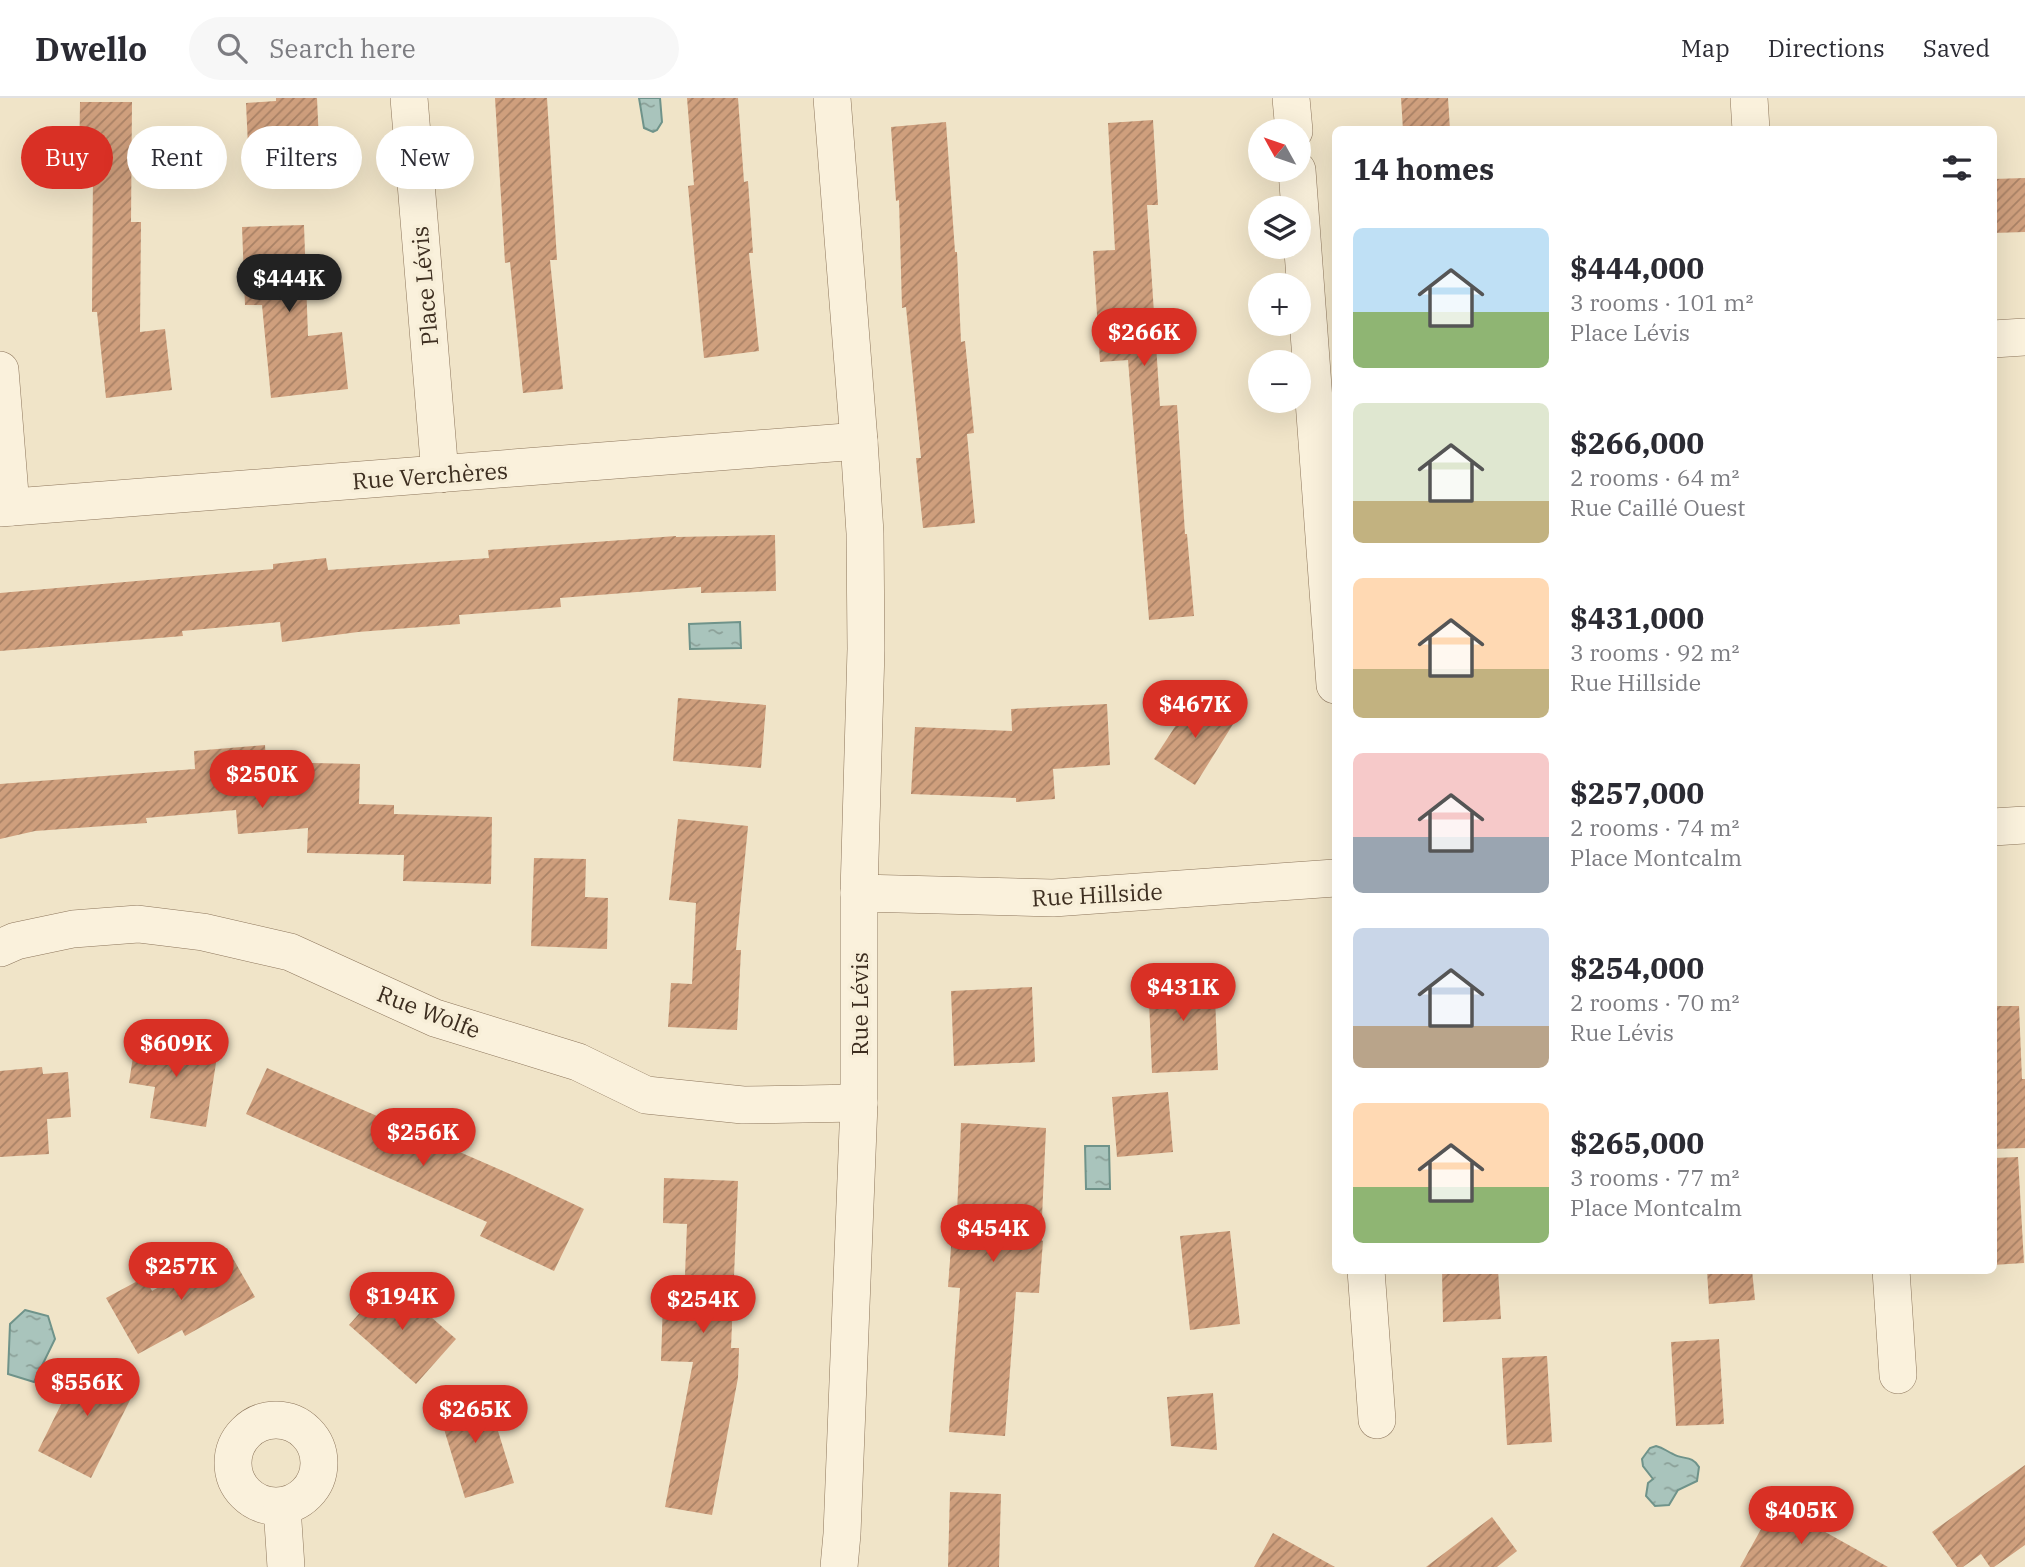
<!DOCTYPE html>
<meta charset="utf-8">
<style>
:root{--surface:#fff;--page:#f7f7f7;--text:#2b2b33;--muted:#7c7c81;--line:#e1e1e2;--accent:#d93025}
body{margin:0;font-family:"IBM Plex Serif",serif;background:var(--page);color:var(--text);height:100vh;display:flex;flex-direction:column;font-size:26px;white-space:nowrap}
*{box-sizing:border-box;margin:0}
p{font-size:23px;color:var(--muted)}
.icon{flex:none;width:38px;height:38px;fill:none;stroke:currentColor;stroke-width:2;stroke-linecap:round;stroke-linejoin:round}
.map{position:relative;flex:1;overflow:hidden}
.panel{position:absolute;left:1332px;top:28px;width:665px;height:1148px;display:flex;flex-direction:column;background:var(--surface);border-radius:10px;box-shadow:0 7px 28px #0002}
.panel>*{flex:none}
.banner{position:absolute;left:21px;top:28px;width:665px;height:63px;display:flex;gap:14px}
.needle{width:46px;rotate:310deg}
.tools{position:absolute;left:1248px;top:21px;display:grid;gap:14px}
.tools a{display:grid;place-items:center;width:63px;height:63px;border-radius:50%;background:var(--surface);box-shadow:0 7px 28px #0002;font-size:35px}
.price{position:absolute;translate:-50% -60px;padding:0 16px;border-radius:24px;background:var(--accent);color:#fff;font-size:23px;line-height:46px;filter:drop-shadow(0 2px 4px #0008)}
.price::after{content:'';position:absolute;left:50%;top:42px;width:21px;height:16px;margin-left:-10px;background:inherit;clip-path:polygon(0 0,100% 0,50% 100%)}
.price.on{background:#222;color:#fff}
ul{padding:0;list-style:none}
li{display:flex;align-items:center;gap:21px;height:175px;padding:0 21px}
li span{display:grid;place-items:center;flex:none;width:196px;height:140px;border-radius:10px;color:#555}
li>.icon{margin-inline-start:auto}
span .icon{width:84px;height:84px;fill:#fffc;stroke-width:1}
li b{font-size:30px}
h2{display:flex;justify-content:space-between;align-items:center;height:84px;padding:0 21px;font-size:30px}
.chip{padding:0 24px;border-radius:32px;background:var(--surface);box-shadow:0 7px 28px #0002;font-size:24px;line-height:63px}
.chip.on{background:var(--accent);color:#fff}
header{display:flex;align-items:center;gap:42px;box-sizing:border-box;height:98px;padding:0 35px;background:var(--surface);border-bottom:2px solid var(--line)}
header strong{font-size:33px}
nav{display:flex;gap:38px;margin-inline-start:auto;font-size:24px}
.search{width:490px;height:63px;background:var(--page);display:flex;align-items:center;gap:18px;box-sizing:border-box;padding:0 24px;border-radius:38px;color:var(--muted);font-size:26px}
.map>svg:first-child{display:block}
.water{fill:url(#water-ripples);stroke:#6f938a;stroke-width:2}
.building{fill:url(#building-hatch)}
.lines{fill:none;stroke-linecap:round;stroke-linejoin:round}
.minor-casing{stroke:#8d765c;stroke-width:38}
.minor{stroke:#faf1dc;stroke-width:37}
.labels{text-anchor:middle;dominant-baseline:central;stroke-width:7;stroke-linejoin:round;paint-order:stroke}
.street-label{font-size:23px;fill:#3d2e20;stroke:#f7eed8}
</style>
<header>
<strong>Dwello</strong>
<div class="search"><svg class="icon" aria-label="search" viewBox="0 0 24 24"><circle cx="10" cy="10" r="6"/><path d="M15 15l6 6"/></svg>Search here</div>
<nav><a>Map</a><a>Directions</a><a>Saved</a></nav>
</header>
<div class="map">
<svg width="2025" height="1469" viewBox="0 0 2025 1469">
<defs>
<pattern id="water-ripples" width="26" height="14" patternUnits="userSpaceOnUse" patternTransform="scale(1.75)"><rect width="26" height="14" fill="#a9c4bc"/><path d="M2 4q2-2 4 0t4 0M15 11q2-2 4 0t4 0" fill="none" stroke="#8ba098"/></pattern>
<pattern id="building-hatch" width="6" height="6" patternUnits="userSpaceOnUse" patternTransform="scale(1.75)"><rect width="6" height="6" fill="#cf9f7d"/><path d="M-1 1l2-2M0 6l6-6M5 7l2-2" fill="none" stroke="#a98266"/></pattern>
</defs>
<rect width="100%" height="100%" fill="#f0e4c8"/>
<g class="water">
<polygon points="639,0 660,0 662,24 657,32 653,34 644,30"/>
<polygon points="740,524 741,550 690,551 689,526"/>
<polygon points="1085,1048 1109,1048 1110,1091 1086,1091"/>
<polygon points="25,1212 48,1218 55,1241 34,1284 8,1276 10,1226"/>
<path d="M1656,1348c8,2 10,5 17,8 10,6 19,1 26,13l-2,14 -19,9 -9,15 -14,1 -9,-10 2,-13 5,-4 -10,-13 -1,-7 8,-11z"/>
</g>
<g class="building">
<polygon points="276,0 317,0 320,68 280,70 279,47 248,48 246,5 276,3"/>
<polygon points="495,0 547,0 557,162 550,162 563,291 523,295 510,164 505,165"/>
<polygon points="687,0 738,0 744,84 748,83 753,155 749,155 759,253 704,260 688,88 694,87"/>
<polygon points="1401,0 1448,0 1450,32 1403,32"/>
<polygon points="80,4 132,4 131,124 141,124 140,234 165,231 172,292 106,300 97,214 92,214 93,72 79,72"/>
<polygon points="1153,22 1158,107 1147,107 1160,308 1177,307 1185,436 1187,436 1194,518 1149,522 1128,262 1100,264 1093,153 1115,152 1108,25"/>
<polygon points="946,24 955,154 957,154 961,244 965,243 974,335 967,336 975,425 923,430 916,360 921,360 906,209 902,210 899,102 896,103 891,29"/>
<polygon points="2025,80 2025,134 1993,135 1993,81"/>
<polygon points="304,127 308,238 342,234 348,291 271,300 262,207 245,207 242,129"/>
<polygon points="775,437 776,493 701,495 701,489 560,500 561,509 459,517 460,526 358,534 282,544 280,524 182,533 183,538 0,553 0,495 273,471 273,466 326,460 328,472 489,460 488,452 676,438 676,439"/>
<polygon points="1195,598 1235,623 1195,687 1154,661"/>
<polygon points="678,600 766,607 761,670 673,663"/>
<polygon points="1107,606 1110,667 1053,671 1055,701 1016,704 1016,700 911,696 915,629 1012,633 1011,611"/>
<polygon points="265,647 266,664 360,666 359,706 394,707 394,716 492,719 491,786 403,783 404,757 307,755 308,730 238,736 236,712 146,720 147,725 35,733 0,741 0,686 195,671 194,653"/>
<polygon points="678,721 748,728 736,852 741,852 737,932 668,929 671,885 692,886 696,805 669,802"/>
<polygon points="534,760 586,761 585,799 608,800 607,851 531,848"/>
<polygon points="1214,875 1218,972 1152,975 1148,879"/>
<polygon points="1032,889 1035,964 954,968 951,893"/>
<polygon points="1993,908 2019,908 2022,981 2025,981 2025,1050 1993,1051"/>
<polygon points="136,939 218,952 206,1029 150,1020 155,989 129,985"/>
<polygon points="42,969 43,976 68,974 71,1019 47,1021 49,1056 0,1059 0,973"/>
<polygon points="267,970 510,1076 584,1111 554,1173 480,1138 487,1124 246,1016"/>
<polygon points="1168,994 1173,1054 1117,1059 1112,999"/>
<polygon points="961,1025 1046,1030 1041,1142 1043,1143 1039,1195 1016,1194 1005,1338 949,1334 960,1190 948,1189 952,1136 956,1137"/>
<polygon points="2018,1059 2024,1165 1993,1167 1993,1060"/>
<polygon points="664,1080 738,1083 731,1250 739,1250 738,1280 712,1417 665,1409 693,1264 661,1263 663,1202 684,1203 687,1126 663,1125"/>
<polygon points="1230,1133 1240,1226 1190,1232 1180,1138"/>
<polygon points="227,1150 255,1199 185,1238 182,1232 138,1256 106,1200 145,1179 152,1193"/>
<polygon points="1442,1172 1498,1172 1501,1221 1443,1224"/>
<polygon points="1707,1172 1752,1172 1755,1202 1709,1206"/>
<polygon points="389,1182 456,1241 416,1286 349,1227"/>
<polygon points="1719,1241 1724,1326 1676,1328 1671,1244"/>
<polygon points="1547,1258 1552,1344 1507,1347 1502,1260"/>
<polygon points="84,1260 129,1282 123,1294 132,1298 91,1380 38,1353"/>
<polygon points="486,1294 514,1385 465,1400 437,1308"/>
<polygon points="1213,1295 1217,1352 1171,1348 1167,1299"/>
<polygon points="2025,1367 2025,1447 1994,1469 1990,1469 1981,1456 1963,1469 1957,1469 1932,1434"/>
<polygon points="950,1394 1001,1396 999,1469 948,1469"/>
<polygon points="1775,1406 1888,1469 1740,1469"/>
<polygon points="1492,1419 1517,1453 1497,1469 1426,1469"/>
<polygon points="1273,1435 1335,1469 1254,1469"/>
</g>
<g class="lines">
<g class="minor-casing">
<g id="minor">
<polyline points="409,0 440,376"/>
<polyline points="832,0 859,343 865,435 866,551 859,795 859,1005 842,1436 839,1469"/>
<polyline points="1291,0 1294,33"/>
<polyline points="1749,0 1751,32"/>
<polyline points="1297,72 1335,587"/>
<polyline points="1993,241 2025,239"/>
<polyline points="0,272 11,409"/>
<polyline points="0,410 859,343"/>
<polyline points="1993,729 2025,727"/>
<polyline points="859,795 1053,800 1335,780"/>
<polyline points="0,850 16,843 73,831 138,826 203,834 290,854 435,920 578,964 646,997 743,1007 859,1005"/>
<polyline points="1366,1172 1377,1322"/>
<polyline points="1891,1172 1898,1277"/>
<circle cx="276" cy="1365" r="43"/>
<polyline points="282,1409 286,1469"/>
</g>
</g>
<use href="#minor" class="minor"/>
</g>
<g class="labels">
<g class="street-label">
<text transform="translate(424 188) rotate(-95)">Place Lévis</text>
<text transform="translate(430 377) rotate(-4)">Rue Verchères</text>
<text transform="translate(1097 796) rotate(-3)">Rue Hillside</text>
<text transform="translate(859 906) rotate(-90)">Rue Lévis</text>
<text transform="translate(429 913) rotate(21)">Rue Wolfe</text>
</g>
</g>
</svg>
<div class="tools">
<a><svg class="needle" viewBox="-14 -14 28 28"><path d="M0-13l5 13h-10z" fill="#e53935"/><path d="M0 13l5-13h-10z" fill="#7c7c81"/></svg></a>
<a><svg class="icon" aria-label="layers" viewBox="0 0 24 24"><path d="M12 4l9 5-9 5-9-5zM3 14l9 5 9-5"/></svg></a>
<a>+</a>
<a>−</a>
</div>
<b class="price on" style="left:289px;top:216px">$444K</b>
<b class="price" style="left:1144px;top:270px">$266K</b>
<b class="price" style="left:1195px;top:642px">$467K</b>
<b class="price" style="left:262px;top:712px">$250K</b>
<b class="price" style="left:1183px;top:925px">$431K</b>
<b class="price" style="left:176px;top:981px">$609K</b>
<b class="price" style="left:423px;top:1070px">$256K</b>
<b class="price" style="left:993px;top:1166px">$454K</b>
<b class="price" style="left:181px;top:1204px">$257K</b>
<b class="price" style="left:402px;top:1234px">$194K</b>
<b class="price" style="left:703px;top:1237px">$254K</b>
<b class="price" style="left:87px;top:1320px">$556K</b>
<b class="price" style="left:475px;top:1347px">$265K</b>
<b class="price" style="left:1801px;top:1448px">$405K</b>
<div class="banner">
<a class="chip on">Buy</a>
<a class="chip">Rent</a>
<a class="chip">Filters</a>
<a class="chip">New</a>
</div>
<section class="panel">
<h2>14 homes<svg class="icon" aria-label="filters" viewBox="0 0 24 24"><path d="M4 7h16M4 17h16"/><circle cx="9" cy="7" r="2"/><circle cx="15" cy="17" r="2"/></svg></h2>
<ul>
<li><span style="background:linear-gradient(#bfe0f5 60%,#8fb573 0)"><svg class="icon" aria-label="home" viewBox="0 0 24 24"><path d="M3 11l9-7 9 7M6 9v11h12V9"/></svg></span><div><b>$444,000</b><p>3 rooms · 101 m²</p><p>Place Lévis</p></div></li>
<li><span style="background:linear-gradient(#dfe7d0 70%,#c2b280 0)"><svg class="icon" aria-label="home" viewBox="0 0 24 24"><path d="M3 11l9-7 9 7M6 9v11h12V9"/></svg></span><div><b>$266,000</b><p>2 rooms · 64 m²</p><p>Rue Caillé Ouest</p></div></li>
<li><span style="background:linear-gradient(#ffd9b3 65%,#c2b280 0)"><svg class="icon" aria-label="home" viewBox="0 0 24 24"><path d="M3 11l9-7 9 7M6 9v11h12V9"/></svg></span><div><b>$431,000</b><p>3 rooms · 92 m²</p><p>Rue Hillside</p></div></li>
<li><span style="background:linear-gradient(#f6c9c9 60%,#9aa5b1 0)"><svg class="icon" aria-label="home" viewBox="0 0 24 24"><path d="M3 11l9-7 9 7M6 9v11h12V9"/></svg></span><div><b>$257,000</b><p>2 rooms · 74 m²</p><p>Place Montcalm</p></div></li>
<li><span style="background:linear-gradient(#c9d6e8 70%,#b9a48a 0)"><svg class="icon" aria-label="home" viewBox="0 0 24 24"><path d="M3 11l9-7 9 7M6 9v11h12V9"/></svg></span><div><b>$254,000</b><p>2 rooms · 70 m²</p><p>Rue Lévis</p></div></li>
<li><span style="background:linear-gradient(#ffd9b3 60%,#8fb573 0)"><svg class="icon" aria-label="home" viewBox="0 0 24 24"><path d="M3 11l9-7 9 7M6 9v11h12V9"/></svg></span><div><b>$265,000</b><p>3 rooms · 77 m²</p><p>Place Montcalm</p></div></li>
</ul>
</section>
</div>
